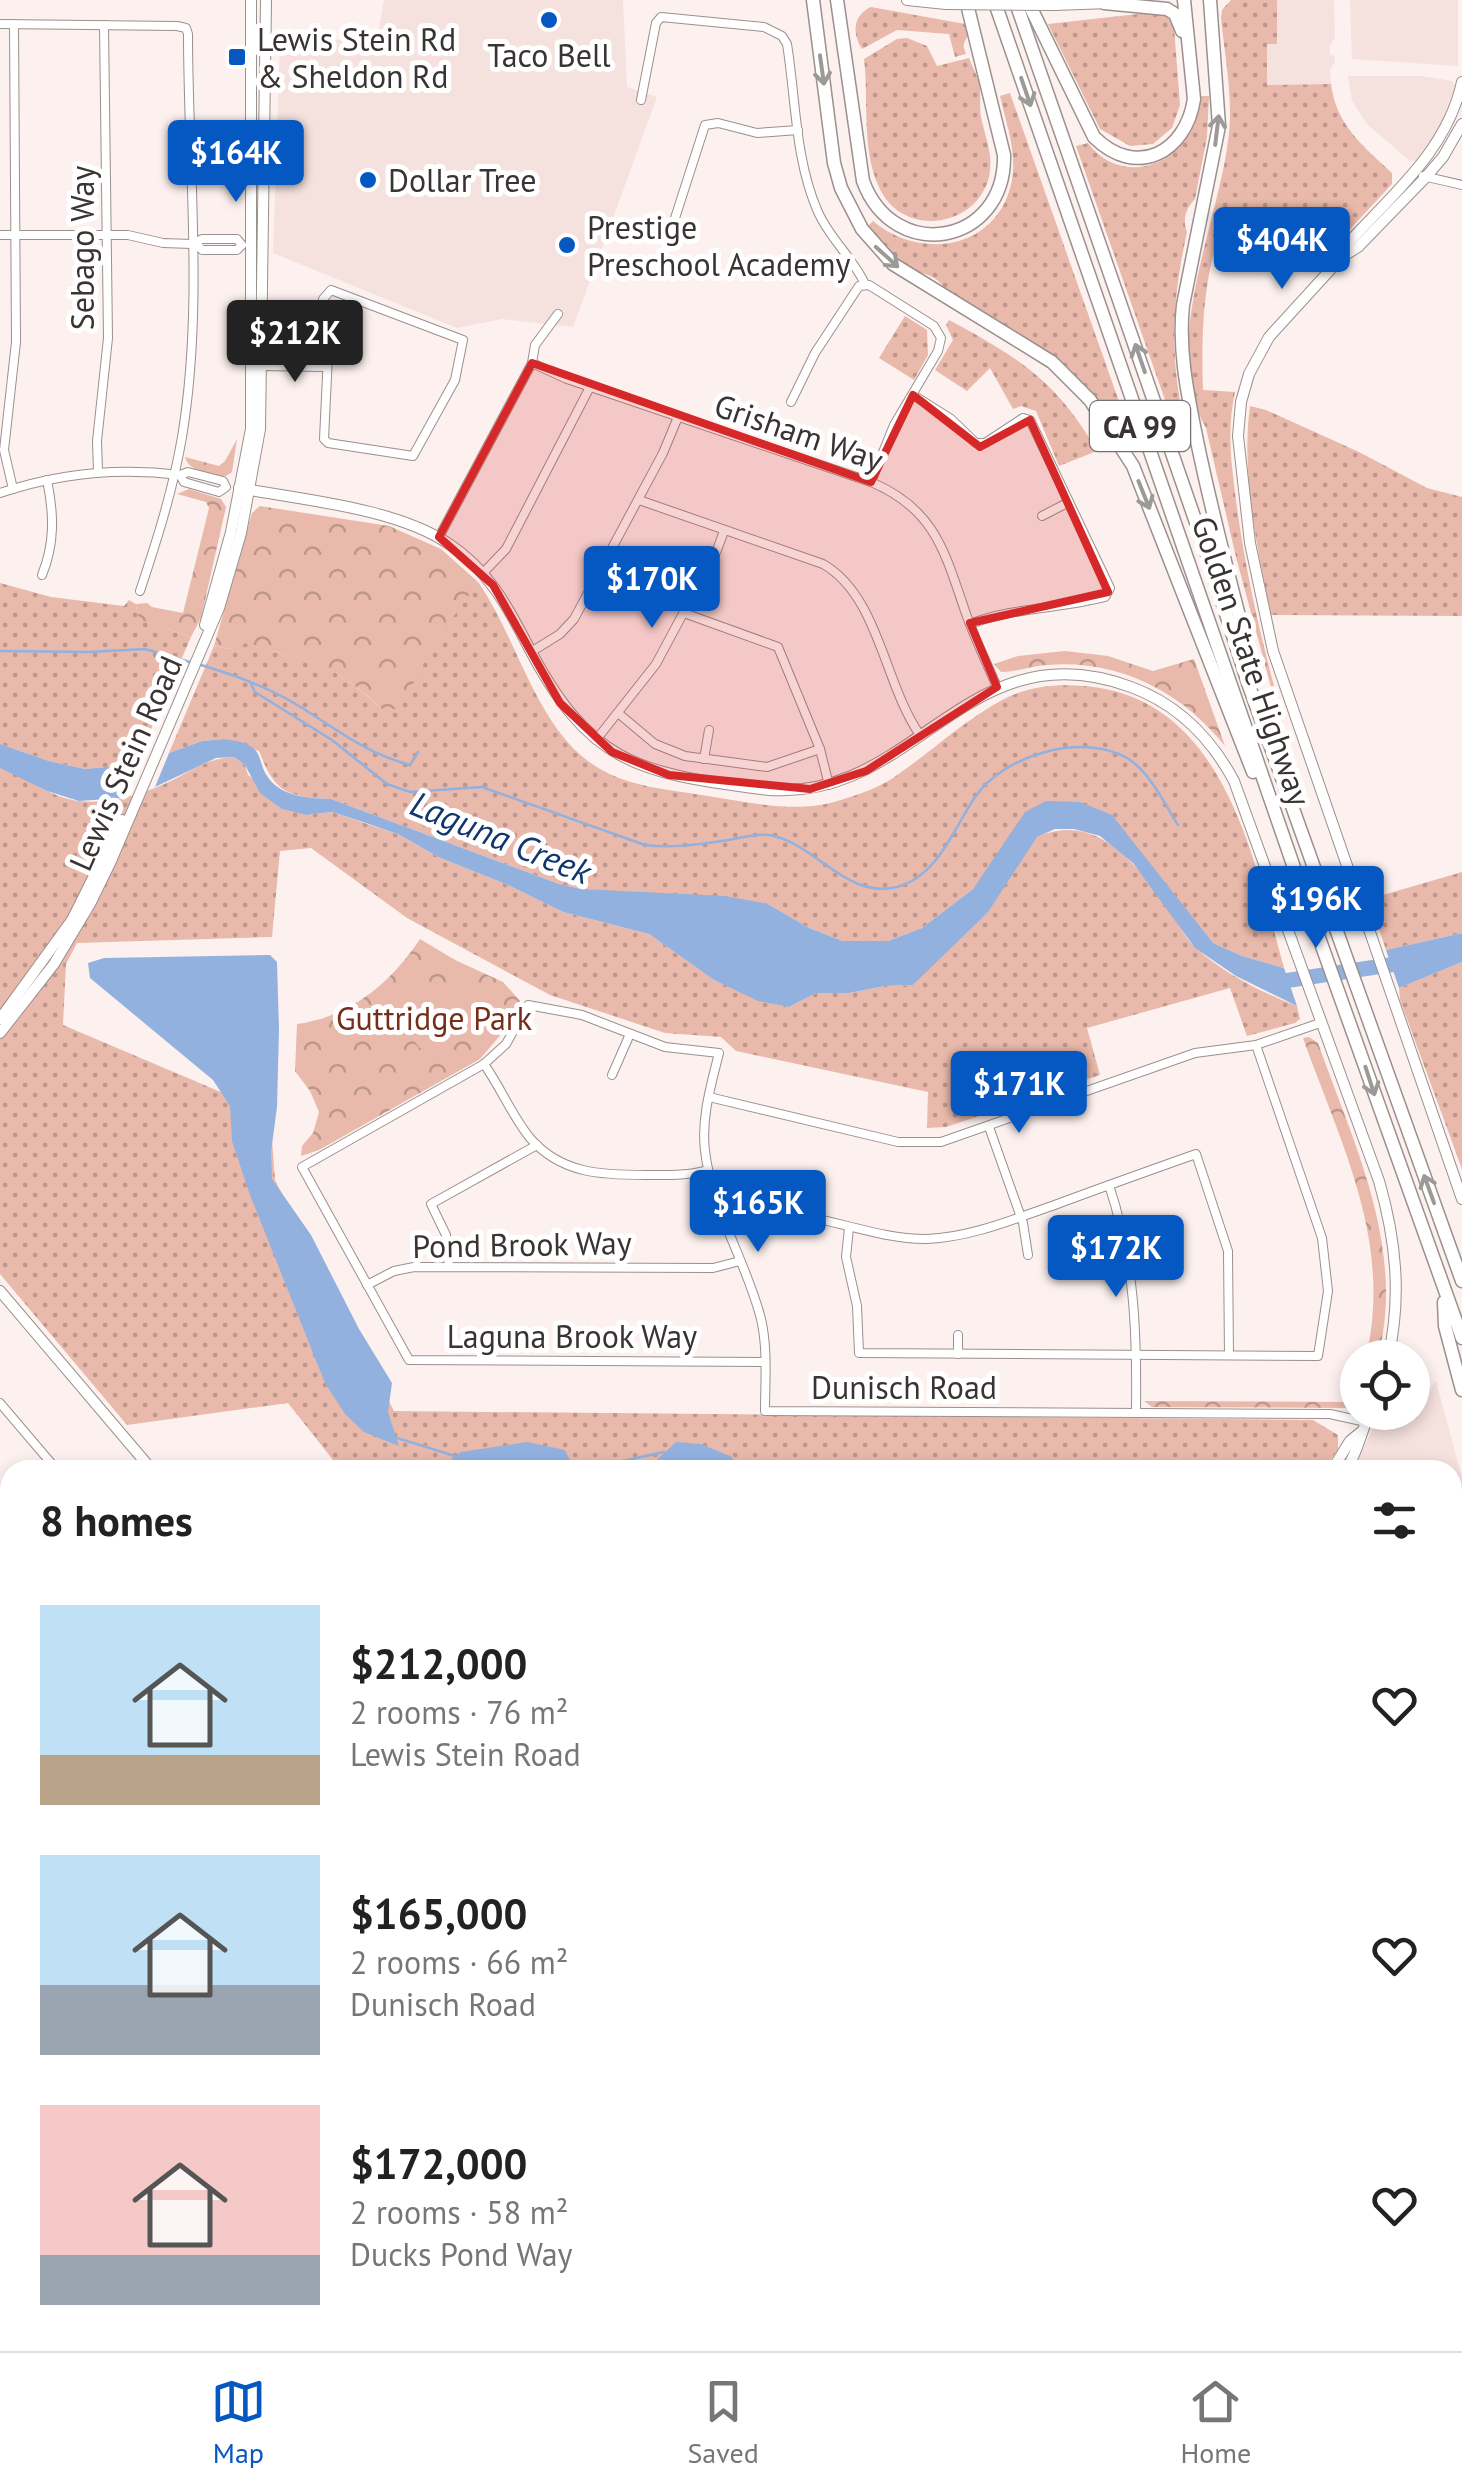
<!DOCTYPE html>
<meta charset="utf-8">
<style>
:root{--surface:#fff;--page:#f2f2f2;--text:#222;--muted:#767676;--line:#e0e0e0;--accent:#0557c1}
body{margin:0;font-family:"PT Sans",sans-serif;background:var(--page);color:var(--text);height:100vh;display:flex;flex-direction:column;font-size:38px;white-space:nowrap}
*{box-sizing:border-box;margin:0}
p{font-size:32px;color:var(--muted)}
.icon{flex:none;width:55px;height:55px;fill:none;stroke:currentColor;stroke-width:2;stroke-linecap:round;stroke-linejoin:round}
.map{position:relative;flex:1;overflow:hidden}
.side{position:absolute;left:0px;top:1460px;width:1462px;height:892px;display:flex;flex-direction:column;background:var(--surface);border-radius:30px 30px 0 0;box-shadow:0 5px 15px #0003}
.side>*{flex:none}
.tools{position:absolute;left:1340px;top:1340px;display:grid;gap:20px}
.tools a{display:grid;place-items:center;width:90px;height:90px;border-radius:50%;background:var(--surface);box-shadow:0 5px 15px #0003;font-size:50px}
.price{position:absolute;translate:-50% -85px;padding:0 22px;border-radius:10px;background:var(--accent);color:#fff;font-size:32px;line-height:65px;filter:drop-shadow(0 2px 5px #0008)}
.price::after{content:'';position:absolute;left:50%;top:60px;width:30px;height:22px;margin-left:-15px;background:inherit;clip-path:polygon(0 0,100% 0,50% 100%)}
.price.selected{background:#222;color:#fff}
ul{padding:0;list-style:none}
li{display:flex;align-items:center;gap:30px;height:250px;padding:0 40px}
li span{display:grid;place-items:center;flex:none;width:280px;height:200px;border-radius:0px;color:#555}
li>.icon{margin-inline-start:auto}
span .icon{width:120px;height:120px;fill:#fffc;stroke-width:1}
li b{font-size:42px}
h2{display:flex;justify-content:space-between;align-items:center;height:120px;padding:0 40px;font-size:42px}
.dock{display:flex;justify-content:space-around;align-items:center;height:140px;border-top:2px solid var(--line);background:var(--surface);font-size:28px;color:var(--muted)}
.dock a{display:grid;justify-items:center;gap:5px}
.dock .selected{color:var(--accent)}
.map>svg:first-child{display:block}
.built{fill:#f5e1dd}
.grass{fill:url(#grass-dots)}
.park{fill:url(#park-crowns)}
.pitch{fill:#e9b9ab}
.water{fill:#92b1df}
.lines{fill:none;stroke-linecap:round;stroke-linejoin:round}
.stream{stroke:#92b1df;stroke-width:2.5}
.river{stroke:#92b1df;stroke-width:15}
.street-casing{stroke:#9a908d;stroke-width:10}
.secondary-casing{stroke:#9a908d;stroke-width:12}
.primary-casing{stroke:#9a908d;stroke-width:14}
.highway-casing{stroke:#9a908d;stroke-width:15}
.street{stroke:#fff;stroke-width:8}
.secondary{stroke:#fff;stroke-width:10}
.primary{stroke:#fff;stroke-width:11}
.highway{stroke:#fff;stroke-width:12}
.secondary-bridge-casing{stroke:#9a908d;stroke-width:12;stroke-linecap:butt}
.secondary-bridge{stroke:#fff;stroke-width:10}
.oneway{stroke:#9c9a99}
.marked{fill:#d62828;fill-opacity:0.2;stroke:#d62828;stroke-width:8;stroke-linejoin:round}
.poi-dot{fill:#0557c1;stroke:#fff;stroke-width:4}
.labels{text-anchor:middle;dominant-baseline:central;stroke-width:10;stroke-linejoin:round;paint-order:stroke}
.shield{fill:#fff;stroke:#747170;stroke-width:2.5}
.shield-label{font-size:30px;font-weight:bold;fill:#393433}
.poi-label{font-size:32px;fill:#393433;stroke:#fff;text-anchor:start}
.street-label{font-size:32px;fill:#393433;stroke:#fff}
.park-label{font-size:32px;fill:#752e1a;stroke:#fff}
.water-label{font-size:35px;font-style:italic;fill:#10366d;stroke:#fff}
</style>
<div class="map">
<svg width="1462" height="2351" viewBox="0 0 1462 2351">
<defs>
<pattern id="grass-dots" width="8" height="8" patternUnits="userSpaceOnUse" patternTransform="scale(2.5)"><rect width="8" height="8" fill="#e9b9ab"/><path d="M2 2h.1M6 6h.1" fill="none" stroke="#be978c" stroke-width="1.8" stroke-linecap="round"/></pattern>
<pattern id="park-crowns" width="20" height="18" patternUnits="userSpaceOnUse" patternTransform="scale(2.5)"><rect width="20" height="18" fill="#e9b9ab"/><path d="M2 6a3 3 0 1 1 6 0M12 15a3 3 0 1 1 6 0" fill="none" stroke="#be978c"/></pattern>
</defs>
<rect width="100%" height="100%" fill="#fcf1ee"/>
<g class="built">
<polygon points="384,0 623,0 627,87 657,97 573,327 502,319 457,328 273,253 280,47 378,35"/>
<polygon points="1277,0 1334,0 1335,38 1330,45 1330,54 1335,57 1335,62 1330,69 1331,84 1267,85 1267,43 1277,43"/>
<polygon points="1350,0 1458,0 1458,66 1352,59"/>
<polygon points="1348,76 1421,76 1452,81 1455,86 1441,124 1417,161 1410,161 1367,124 1352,101"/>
<polygon points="1436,1381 1462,1478 1462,1640 1453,1669 1452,1470 1352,1470 1381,1413 1412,1412"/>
<polygon points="0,1807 10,1816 10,1954 0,1972"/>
<polygon points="1462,1962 1462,2174 1453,2180 1452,1963"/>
<polygon points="1462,2198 1462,2284 1459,2286 1453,2279 1452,2207"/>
</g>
<g class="grass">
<path d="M1231,0h46v44h-10v41l64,-1c5,41 32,62 61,89v11l-78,84 -41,-38 -48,-12c-22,56 -24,112 -22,172l32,2c-9,40 -3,76 2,116 9,65 23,126 40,189l-3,1 -38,-141 -30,-129c-47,-79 12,-204 22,-287 6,-40 -3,-82 -7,-123l1,-8z"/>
<path d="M871,7l94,17 3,11 -5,10 3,9 -11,3 -6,-23 -52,-4 -35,19c-10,-16 -9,-34 9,-42z"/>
<polygon points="1156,12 1166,15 1174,27 1180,105 1172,128 1153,144 1130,146 1100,129 1048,24"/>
<path d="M907,38l20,8 10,20 32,-8c3,8 6,13 9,21 4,10 1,26 3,38 4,20 13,39 8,60 -13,52 -88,61 -110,10 -18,-38 -10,-88 -15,-128l33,-20z"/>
<path d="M1010,93l117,331 -11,3c-44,-63 -105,-100 -170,-137 -6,-10 -18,-18 -30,-17l-33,-28 -16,-18 6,-6c49,41 126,28 139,-41 5,-29 -6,-57 -12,-84z"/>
<path d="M1199,96h10l-2,41 -12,62c-9,9 -13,21 -8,33 -16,73 -18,129 0,202l-9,3 -102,-291 12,-3c37,50 112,17 111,-47z"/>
<polygon points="905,316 927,330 928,355 914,380 879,358"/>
<path d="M949,320c69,37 108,61 148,131l-38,15 -23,-55 -15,-5 -8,3 -23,-41 -23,23 -32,-21 18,-30 -7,-15z"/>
<path d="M1250,406l16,4 93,42 68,36 35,9v119l-191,-1c-14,-67 -30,-141 -21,-209z"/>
<path d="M478,582c38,54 57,140 110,179 33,25 75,28 114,34 40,6 88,18 128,8 19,-5 47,-14 63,-25 38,-26 70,-57 111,-79 29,-15 65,-16 96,-11 127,21 155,176 184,280l-42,-12 -29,-13 -133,-141 -81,52 -26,35 -51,39 -34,13h-45l-34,-13 -41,-24 -187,-15 -22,-5 -228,-85c-44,-2 -56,-6 -72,-48l-35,-12 -22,2 -33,12 45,-107 16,3 20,-8 5,6c62,14 79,18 127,62z"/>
<path d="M0,583l51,14 73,9 5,-6 7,4 2,13c14,9 36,13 53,20l-55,127 -51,5 -36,-8 -49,-17z"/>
<path d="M234,757l11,8 3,10 59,40 25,-3 68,23 38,22 70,28 55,27 86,22 65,46 44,20 31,7 27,-14h33l36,-7 28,-1 28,-29 96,-119c61,-27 102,30 133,75 9,12 16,28 27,37 28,25 66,44 100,57l3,13 -5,4 -48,13 -17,-48 -143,40 13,47 -154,52 -19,1 1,-36 -192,-41 -15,-14 -56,-4 -115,-38 -143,-77 -96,-70 -31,3 -8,86 -195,6 -11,21 -3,61 207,88 5,67 119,231 919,9 25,15v14l-15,21h-982l-53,-67 -161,22 -127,-151v-506c27,9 50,30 79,33 32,4 70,-9 98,-23 20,-11 34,-20 57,-21z"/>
<polygon points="1462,872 1462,933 1386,950 1369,899"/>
<polygon points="1462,962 1462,1169 1400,1000 1399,988"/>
<path d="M1462,1738v144c-11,-49 -14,-95 0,-144z"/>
</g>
<g class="park">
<path d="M237,439l-5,33 -6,4c-14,0 -38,-5 -41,-19l34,9 6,-5z"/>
<path d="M189,489l32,10 5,8 -25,111 -10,19c-17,-7 -39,-11 -53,-19l-2,-14 11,-1 5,4 31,6 26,-105 -3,-6 -29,-8z"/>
<path d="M260,506l129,20 52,23 37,33 -41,58 -38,69h-17c-45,-42 -67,-49 -128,-62l-4,-5 -20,7 -16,-3 38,-133z"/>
<path d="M1065,651l43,5 45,15 41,-12 31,87c-44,-55 -107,-87 -178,-81 -16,1 -31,7 -46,7l-7,-8 24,-8z"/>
<path d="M420,939l35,21 48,22 17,19 -6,8v10l-34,40 -161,91 -18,6 1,-10 11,-13 6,-21 -9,-21 -15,-20 2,-47c53,-7 94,-41 123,-85z"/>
<path d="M1309,1037l9,6c36,102 88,205 60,314h-12c27,-116 -25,-212 -63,-319z"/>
<polygon points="1357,1385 1357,1407 1355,1408 1152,1407 1144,1401 1351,1402"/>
</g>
<polygon class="pitch" points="417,981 454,983 484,1004 439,1058 427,1057 384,1003"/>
<g class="water">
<path d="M224,739c50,6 26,24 51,46 16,13 37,13 56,14l228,85 22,5 144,7 43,8 41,24 34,13h45l34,-13 51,-39 52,-77 21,-11 34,1 32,13 101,128 29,13 42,12 13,38 -61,-30 -41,-28 -62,-85 -33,-27 -26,-7h-19l-18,8 -49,75 -75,73 -28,1 -36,7h-33l-27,14 -31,-6 -44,-21 -65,-46 -86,-22 -55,-27 -70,-28 -38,-22 -31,-11 -37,-12 -25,3 -25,-6 -22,-16 -15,-28 -11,-8 -18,1 -61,29 14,-34 33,-12z"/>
<polygon points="0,744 49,761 85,769 136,764 122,798 79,801 47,791 0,768"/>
<polygon points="1462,933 1462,962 1399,988 1386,950"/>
<polygon points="270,955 277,962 279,1029 277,1107 271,1152 272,1179 311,1235 359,1329 392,1383 388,1412 399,1446 364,1432 345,1414 325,1383 250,1195 232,1141 230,1106 213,1080 90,978 88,963 104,958"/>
<polygon points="527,1442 565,1450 574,1469 469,1470 451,1459 461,1452"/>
<polygon points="676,1442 701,1444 732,1457 736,1470 651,1470 650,1466"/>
</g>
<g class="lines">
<g class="stream">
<polyline points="0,651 90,652 145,649 193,663"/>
<path d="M201,665c30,9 66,22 93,38 40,24 70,50 116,62l8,-13"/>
<path d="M251,684l4,8 77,48 55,44 23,8 72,-5 163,58c26,3 50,0 76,-4 16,-2 37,-9 53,-5 44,11 73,63 123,51 41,-11 57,-59 78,-90 29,-42 107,-65 152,-39 23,14 37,45 51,67"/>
<polyline points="397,1438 455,1456"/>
<polyline points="574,1469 586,1469 664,1452"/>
<polyline points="1253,2342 1255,2351"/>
</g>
<polyline class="river" points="1269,978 1284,981 1409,962"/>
<g class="street-casing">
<g id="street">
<path d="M0,24l177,2 9,2 2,6c0,133 16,271 -6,403 -9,53 -25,103 -42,154"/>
<path d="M641,100l15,-77 5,-6 103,10 18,9 5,8c9,56 8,116 31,168 12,27 35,46 47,72"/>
<polyline points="1423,176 1462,185"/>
<polyline points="0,235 128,235 163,243 192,244 202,239 237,239 242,245 237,250 202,250 196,244"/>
<polyline points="667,243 705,125 718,123 757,133 798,130"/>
<polygon points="331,290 463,340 455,380 413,456 328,443 324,439 328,355 323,299"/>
<polyline points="262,355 328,355"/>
<path d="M532,363l35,16 304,103c62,26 73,67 93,126 9,27 22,53 33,79"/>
<polyline points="262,366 327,367"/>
<path d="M913,395l38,24 25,24h9l38,-25 7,2 80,168 -5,9c-45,12 -91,10 -135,27"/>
<polyline points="791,402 815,353 859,286 869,285 934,326 941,338 938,351 894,425 871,482"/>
<polyline points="98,471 97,441 108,338 104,25"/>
<polyline points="13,489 4,450 16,342 14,24"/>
<path d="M0,493c59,-20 118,-26 180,-18l8,-3 35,9 3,6 -7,5 -35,-10 -4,-7"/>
<path d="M639,500l184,64c56,32 61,120 97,171"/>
<polyline points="1042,516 1069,502"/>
<polyline points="439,537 532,363 535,345 558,314"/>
<polyline points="483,573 506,549 590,387"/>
<path d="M42,575c13,-32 12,-61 5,-95"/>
<polyline points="684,613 778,647 820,749 829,785"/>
<polyline points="531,652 560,634 574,619 663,453 678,417"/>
<polyline points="618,713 655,744 685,756 767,767 820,749"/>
<polyline points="596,740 656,664 717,550 724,531"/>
<polyline points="704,759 709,730"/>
<path d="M484,1064c17,24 28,52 46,74 31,36 72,37 116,37 21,0 41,1 62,-5"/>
<polyline points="612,1075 630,1034"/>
<polyline points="709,1097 898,1142 941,1142 1195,1053 1256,1045 1320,1023"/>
<polyline points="989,1127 1023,1223 1028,1255"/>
<path d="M1109,1185c26,79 28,146 27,228"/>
<path d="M724,1217c62,-22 137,23 203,22 44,-2 84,-19 125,-33 48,-18 96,-35 144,-52l32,97 1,104"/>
<polyline points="849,1228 846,1257 857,1306 859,1353 1318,1356 1328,1291 1322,1238 1256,1045"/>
<polyline points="449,1267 446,1235 431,1204 537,1145"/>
<polyline points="367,1285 394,1271 414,1267 713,1268 740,1261"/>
<polyline points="958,1354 958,1335"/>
<path d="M765,1362l-356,-2 -107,-193 182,-103 22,-20 22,-39 54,10 83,32 54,6c-8,32 -18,65 -14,98 7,59 42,112 56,168 7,30 4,62 4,92l565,3 36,8"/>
<polyline points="0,1403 57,1470"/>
<polyline points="0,1545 10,1557"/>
<polyline points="0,1613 10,1605"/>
<polyline points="0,1748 10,1756"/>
<polyline points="0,2166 10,2145"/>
<polyline points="0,2232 10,2237"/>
<polyline points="99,2351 110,2342"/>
<polyline points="197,2351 197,2342"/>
<polyline points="1231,2351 1240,2342"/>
</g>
</g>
<g class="secondary-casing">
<g id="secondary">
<polyline points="907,0 946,4"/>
<polyline points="1055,5 1109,3"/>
<polyline points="1462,124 1443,157 1425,178 1358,247 1342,257 1269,337 1249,374 1241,402 1238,436 1250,543 1273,651 1462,1199"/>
<path d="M1343,256l6,-14c45,-49 98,-92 113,-160"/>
<path d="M239,488c64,12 157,20 210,56 38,25 58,61 78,100 61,118 108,129 234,145 152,19 203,-164 370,-102 46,17 80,51 103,94l145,400c17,59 23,116 9,177"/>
<polyline points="205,625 231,532 251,429 251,0"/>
<polyline points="0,1019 72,920 122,820"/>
<polyline points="0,1033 54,964 90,904 111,861 219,608 241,533 260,429 266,0"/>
<polyline points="0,1291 152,1470"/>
<polyline points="1332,1470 1350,1441 1361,1432"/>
<path d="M1346,1470c12,-18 15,-38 24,-58"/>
<polyline points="1452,2290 1462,2301"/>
<polyline points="1452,2313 1462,2325"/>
<polyline points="503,2342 509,2348"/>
<polyline points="0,2344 10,2351"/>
<polyline points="496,2351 496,2342"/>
</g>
</g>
<g class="primary-casing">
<g id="primary">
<polyline points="0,2046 10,2050"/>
<polyline points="0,2068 10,2073"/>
</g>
</g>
<g class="highway-casing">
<g id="highway">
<polyline points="813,0 834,163 841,188 862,229 893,264 1052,362 1090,400 1133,466 1253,772"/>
<path d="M837,0l26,181c31,84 143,64 141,-26l-38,-155"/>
<polyline points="994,0 1298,879 1462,1338"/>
<polyline points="1015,0 1208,557 1248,683 1462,1281"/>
<path d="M1027,0l67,137c42,42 92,16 100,-38l-10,-99"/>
<path d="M1210,0l9,126 -36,179c-5,46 5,91 14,136 15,73 34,145 53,217l-1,17"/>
<polyline points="1104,3 1167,9 1175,14 1182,31"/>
<polyline points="1444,1302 1445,1326 1462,1390"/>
<polyline points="1452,1734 1462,1709"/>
<polyline points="1452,1889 1461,1921"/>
<polyline points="1452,1945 1462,1944"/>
</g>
</g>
<use href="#street" class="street"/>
<use href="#secondary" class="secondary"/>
<use href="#primary" class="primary"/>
<use href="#highway" class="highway"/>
<g class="secondary-bridge-casing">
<polyline id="secondary-bridge" points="946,4 1055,5"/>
</g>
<use href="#secondary-bridge" class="secondary-bridge"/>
</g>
<defs><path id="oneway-shaft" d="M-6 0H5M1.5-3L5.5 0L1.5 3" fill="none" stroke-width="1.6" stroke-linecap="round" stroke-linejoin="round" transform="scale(2.5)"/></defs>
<g class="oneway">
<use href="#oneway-shaft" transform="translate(822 70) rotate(82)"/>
<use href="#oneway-shaft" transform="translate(1026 92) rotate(71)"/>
<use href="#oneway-shaft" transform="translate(1217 130) rotate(-83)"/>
<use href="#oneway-shaft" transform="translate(887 257) rotate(42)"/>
<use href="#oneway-shaft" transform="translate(1140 358) rotate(-109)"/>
<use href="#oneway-shaft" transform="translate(1144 495) rotate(68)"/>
<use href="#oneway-shaft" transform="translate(1370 1081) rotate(72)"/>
<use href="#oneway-shaft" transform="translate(1429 1189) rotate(-110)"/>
</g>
<path class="marked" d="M532,363l339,119 42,-87 67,52 50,-27 78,172 -138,31 27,64 -131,84 -56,18 -141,-14 -57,-23 -52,-49 -67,-118 -54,-48z"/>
<g class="poi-dot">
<circle cx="549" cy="20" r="10"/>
<rect x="227" y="47" width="20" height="20" rx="5"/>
<circle cx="368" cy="180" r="10"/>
<circle cx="567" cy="245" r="10"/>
</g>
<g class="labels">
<rect class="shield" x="1090" y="401" width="100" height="50" rx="8"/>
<g class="shield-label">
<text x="1140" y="426">CA 99</text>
</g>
<g class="poi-label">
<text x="257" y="39">Lewis Stein Rd<tspan x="257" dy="37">&amp; Sheldon Rd</tspan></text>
<text x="549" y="55" text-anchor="middle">Taco Bell</text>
<text x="388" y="180">Dollar Tree</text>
<text x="587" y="227">Prestige<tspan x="587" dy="37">Preschool Academy</tspan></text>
</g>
<g class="street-label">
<text transform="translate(82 248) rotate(-90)">Sebago Way</text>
<text transform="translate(799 432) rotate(19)">Grisham Way</text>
<text transform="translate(1252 661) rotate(71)">Golden State Highway</text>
<text transform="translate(125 763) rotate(-66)">Lewis Stein Road</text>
<text transform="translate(522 1244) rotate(-1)">Pond Brook Way</text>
<text x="572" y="1336">Laguna Brook Way</text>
<text x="904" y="1387">Dunisch Road</text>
</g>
<g class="park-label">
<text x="434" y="1018">Guttridge Park</text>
</g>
<g class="water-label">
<text transform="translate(501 837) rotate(22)">Laguna Creek</text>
</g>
</g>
</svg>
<div class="tools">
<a><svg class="icon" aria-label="locate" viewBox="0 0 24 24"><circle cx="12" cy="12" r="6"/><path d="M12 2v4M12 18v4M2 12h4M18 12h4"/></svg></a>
</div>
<b class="price" style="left:236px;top:205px">$164K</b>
<b class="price" style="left:1282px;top:292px">$404K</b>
<b class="price selected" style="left:295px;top:385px">$212K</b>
<b class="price" style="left:652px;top:631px">$170K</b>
<b class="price" style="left:1316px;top:951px">$196K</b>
<b class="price" style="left:1019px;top:1136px">$171K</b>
<b class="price" style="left:758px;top:1255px">$165K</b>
<b class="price" style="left:1116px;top:1300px">$172K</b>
<section class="side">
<h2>8 homes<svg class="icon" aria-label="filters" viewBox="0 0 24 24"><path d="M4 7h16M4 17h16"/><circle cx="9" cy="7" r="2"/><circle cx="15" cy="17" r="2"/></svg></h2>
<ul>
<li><span style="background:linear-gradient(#bfe0f5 75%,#b9a48a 0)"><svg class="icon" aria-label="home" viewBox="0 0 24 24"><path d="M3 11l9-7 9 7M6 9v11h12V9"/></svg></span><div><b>$212,000</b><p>2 rooms · 76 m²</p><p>Lewis Stein Road</p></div><svg class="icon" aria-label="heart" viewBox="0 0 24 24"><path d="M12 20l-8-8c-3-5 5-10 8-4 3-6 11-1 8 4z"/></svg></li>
<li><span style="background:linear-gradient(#bfe0f5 65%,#9aa5b1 0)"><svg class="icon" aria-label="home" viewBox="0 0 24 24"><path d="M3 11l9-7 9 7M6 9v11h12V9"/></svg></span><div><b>$165,000</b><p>2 rooms · 66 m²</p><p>Dunisch Road</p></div><svg class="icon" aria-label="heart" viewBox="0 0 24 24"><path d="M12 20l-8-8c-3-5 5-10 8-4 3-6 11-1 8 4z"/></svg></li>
<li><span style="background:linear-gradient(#f6c9c9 75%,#9aa5b1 0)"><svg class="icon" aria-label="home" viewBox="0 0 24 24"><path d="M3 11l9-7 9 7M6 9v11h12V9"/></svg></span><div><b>$172,000</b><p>2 rooms · 58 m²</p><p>Ducks Pond Way</p></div><svg class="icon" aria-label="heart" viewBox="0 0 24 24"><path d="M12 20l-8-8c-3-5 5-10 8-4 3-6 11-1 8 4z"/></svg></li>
</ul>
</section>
</div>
<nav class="dock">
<a class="selected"><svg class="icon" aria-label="map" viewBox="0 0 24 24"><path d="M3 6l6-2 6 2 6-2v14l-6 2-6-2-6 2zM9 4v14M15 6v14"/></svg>Map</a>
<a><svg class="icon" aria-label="saved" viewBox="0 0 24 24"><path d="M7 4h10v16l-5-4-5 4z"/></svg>Saved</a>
<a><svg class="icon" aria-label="home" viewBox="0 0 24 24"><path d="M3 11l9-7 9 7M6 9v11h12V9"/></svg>Home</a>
</nav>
